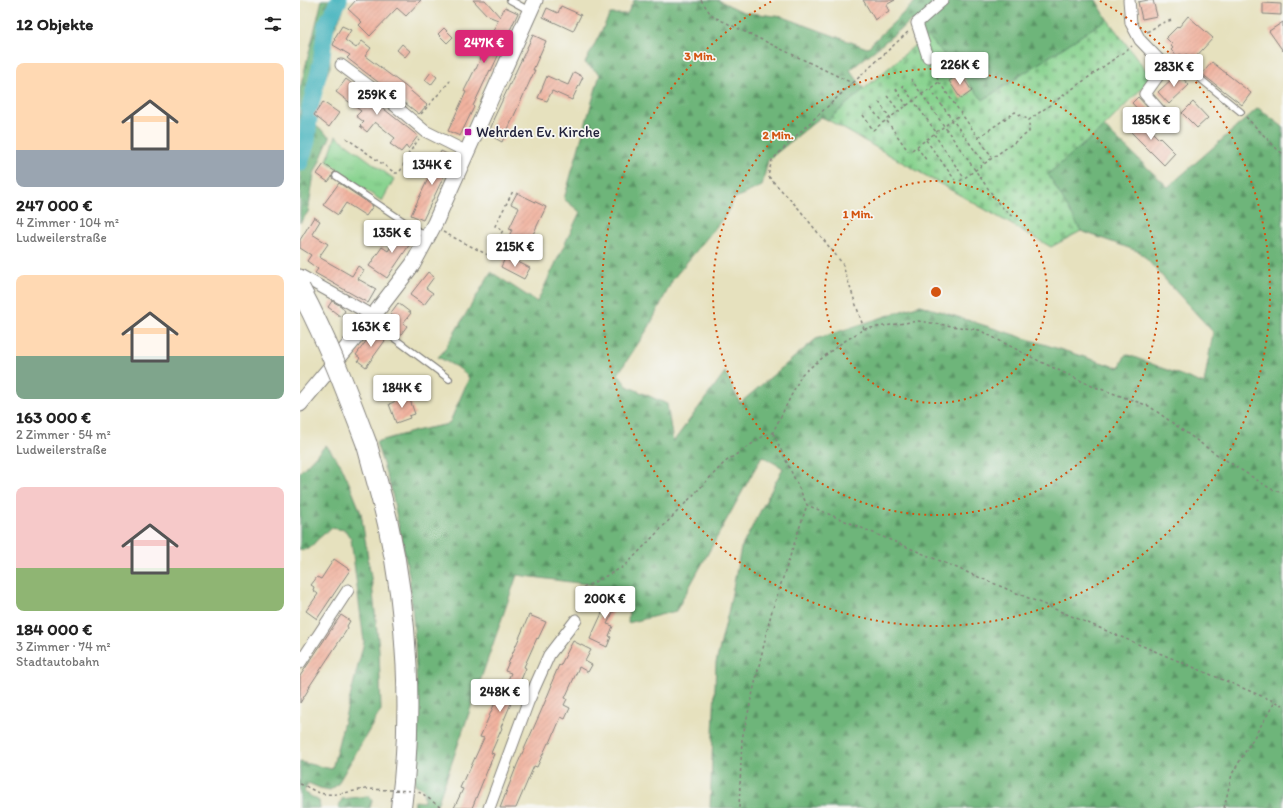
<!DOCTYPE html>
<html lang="de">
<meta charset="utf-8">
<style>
:root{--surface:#fff;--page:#f2f2f2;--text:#222;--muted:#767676;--accent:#db2777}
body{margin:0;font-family:Itim,sans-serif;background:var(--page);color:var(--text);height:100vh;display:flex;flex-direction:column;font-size:15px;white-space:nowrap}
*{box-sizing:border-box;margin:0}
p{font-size:13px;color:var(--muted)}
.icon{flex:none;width:22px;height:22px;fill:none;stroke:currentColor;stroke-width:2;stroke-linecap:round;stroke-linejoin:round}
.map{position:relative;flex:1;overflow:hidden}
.side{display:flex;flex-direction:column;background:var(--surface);width:300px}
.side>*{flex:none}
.price{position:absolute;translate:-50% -34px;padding:0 9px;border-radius:4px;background:#fff;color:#222;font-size:13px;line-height:26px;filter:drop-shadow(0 1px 2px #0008)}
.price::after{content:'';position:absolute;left:50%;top:24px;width:12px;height:9px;margin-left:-6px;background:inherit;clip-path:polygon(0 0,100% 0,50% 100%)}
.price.on{background:var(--accent);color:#fff}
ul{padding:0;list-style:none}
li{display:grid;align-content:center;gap:8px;height:212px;padding:0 16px}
li span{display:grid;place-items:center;height:124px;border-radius:8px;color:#555}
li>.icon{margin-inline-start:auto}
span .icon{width:72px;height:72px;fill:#fffc;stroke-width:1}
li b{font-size:17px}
h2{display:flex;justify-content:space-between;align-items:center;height:48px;padding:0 16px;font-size:17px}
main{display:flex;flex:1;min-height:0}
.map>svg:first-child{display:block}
.forest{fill:url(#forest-firs);stroke:#486c5a}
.cemetery{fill:url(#cemetery-stones);stroke:#567a66}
.park{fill:url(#park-tufts);stroke:#567a66}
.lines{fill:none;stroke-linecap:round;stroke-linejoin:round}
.river{stroke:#45b4be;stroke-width:17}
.building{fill:url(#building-hatch)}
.service-casing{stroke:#84827c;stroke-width:8}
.minor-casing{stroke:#84827c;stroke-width:13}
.secondary-casing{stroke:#84827c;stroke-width:17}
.motorway-casing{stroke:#84827c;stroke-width:22}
.path{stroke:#84827c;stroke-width:1.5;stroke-dasharray:3 3;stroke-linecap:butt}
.service{stroke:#fff;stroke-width:5.5}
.minor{stroke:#fff;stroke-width:11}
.secondary{stroke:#fff;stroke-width:15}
.motorway{stroke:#fff;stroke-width:20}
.motorway-bridge-casing{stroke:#84827c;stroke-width:22;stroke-linecap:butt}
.path-bridge{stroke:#84827c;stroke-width:1.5;stroke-dasharray:3 3;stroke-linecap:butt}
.motorway-bridge{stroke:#fff;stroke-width:20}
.ring{fill:none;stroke:#d45411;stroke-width:2;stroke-dasharray:2 4}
.poi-dot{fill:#b5179e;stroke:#f6f6f2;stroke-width:1.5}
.labels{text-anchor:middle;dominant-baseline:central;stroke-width:3.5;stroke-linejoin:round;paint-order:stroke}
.poi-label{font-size:15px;fill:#22223b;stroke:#f6f6f2;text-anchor:start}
.centre{fill:#d45411;stroke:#f6f6f2;stroke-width:2}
.ring-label{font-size:12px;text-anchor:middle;font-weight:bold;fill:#d45411;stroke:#f6f6f2;stroke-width:3.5;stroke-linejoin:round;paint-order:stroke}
</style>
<main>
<section class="side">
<h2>12 Objekte<svg class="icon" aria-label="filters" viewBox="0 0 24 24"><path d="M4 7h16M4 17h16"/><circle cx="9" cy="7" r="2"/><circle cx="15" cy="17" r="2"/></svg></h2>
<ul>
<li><span style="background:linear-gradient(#ffd9b3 70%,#9aa5b1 0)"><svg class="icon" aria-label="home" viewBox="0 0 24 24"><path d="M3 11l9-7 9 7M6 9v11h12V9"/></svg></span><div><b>247 000 €</b><p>4 Zimmer · 104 m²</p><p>Ludweilerstraße</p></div></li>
<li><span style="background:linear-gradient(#ffd9b3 65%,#7fa58c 0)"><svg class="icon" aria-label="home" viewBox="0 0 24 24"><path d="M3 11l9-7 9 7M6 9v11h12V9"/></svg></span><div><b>163 000 €</b><p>2 Zimmer · 54 m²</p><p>Ludweilerstraße</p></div></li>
<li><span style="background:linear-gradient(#f6c9c9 65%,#8fb573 0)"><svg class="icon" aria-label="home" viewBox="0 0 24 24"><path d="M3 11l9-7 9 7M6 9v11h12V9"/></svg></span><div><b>184 000 €</b><p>3 Zimmer · 74 m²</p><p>Stadtautobahn</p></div></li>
</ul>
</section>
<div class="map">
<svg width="983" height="808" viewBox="0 0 983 808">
<defs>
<pattern id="forest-firs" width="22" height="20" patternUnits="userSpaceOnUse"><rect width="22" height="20" fill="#6eb57a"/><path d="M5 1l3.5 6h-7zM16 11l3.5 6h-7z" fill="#5a9365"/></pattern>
<pattern id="cemetery-stones" width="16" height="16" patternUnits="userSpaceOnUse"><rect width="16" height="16" fill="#89d390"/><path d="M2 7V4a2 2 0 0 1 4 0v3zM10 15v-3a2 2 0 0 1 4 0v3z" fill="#76b57d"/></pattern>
<pattern id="park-tufts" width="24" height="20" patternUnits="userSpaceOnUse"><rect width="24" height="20" fill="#89d390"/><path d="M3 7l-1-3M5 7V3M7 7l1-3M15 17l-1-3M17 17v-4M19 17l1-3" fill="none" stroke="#76b57d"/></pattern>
<pattern id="building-hatch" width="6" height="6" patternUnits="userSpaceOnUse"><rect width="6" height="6" fill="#f1b29f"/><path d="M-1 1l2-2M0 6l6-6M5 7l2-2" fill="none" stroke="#ce998a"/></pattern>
</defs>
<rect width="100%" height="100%" fill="#f6f6f2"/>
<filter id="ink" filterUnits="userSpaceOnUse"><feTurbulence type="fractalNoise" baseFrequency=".025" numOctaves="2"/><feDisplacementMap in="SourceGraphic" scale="8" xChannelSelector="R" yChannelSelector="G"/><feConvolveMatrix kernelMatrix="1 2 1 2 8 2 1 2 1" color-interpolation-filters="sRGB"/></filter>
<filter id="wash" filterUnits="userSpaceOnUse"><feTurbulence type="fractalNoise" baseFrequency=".012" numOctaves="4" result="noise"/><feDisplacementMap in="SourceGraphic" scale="16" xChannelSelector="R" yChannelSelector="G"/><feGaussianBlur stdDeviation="0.9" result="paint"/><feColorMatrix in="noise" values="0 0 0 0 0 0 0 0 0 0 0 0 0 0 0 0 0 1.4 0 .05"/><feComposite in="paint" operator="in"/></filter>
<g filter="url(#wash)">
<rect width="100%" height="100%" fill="#e6e1be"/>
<g class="forest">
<polygon points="22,0 47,0 41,15 29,39 30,67 11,110 11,122 30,137 14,174 8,212 0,223 0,89"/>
<polygon points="334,0 418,0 443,12 483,17 567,48 617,0 796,0 807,19 683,100 628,37 620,41 612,20 550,70 564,89 528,120 521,117 468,160 462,186 435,198 425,216 373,279 349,327 318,374 327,386 367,404 373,442 425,372 440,403 516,339 620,305 819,368 826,354 904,384 913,332 840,252 781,231 747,175 804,127 868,187 958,108 983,127 983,808 410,808 416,663 428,613 441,548 483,468 462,456 376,611 328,623 330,596 293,585 217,575 136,808 114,808 115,801 124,802 124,790 115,784 118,726 115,640 109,575 91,489 76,442 119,430 149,424 169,378 160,369 138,357 143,352 191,272 237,302 280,212 264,199 300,74 285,63 310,14 327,14"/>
<polygon points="26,445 41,465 49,483 61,513 72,584 79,650 81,710 37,785 30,790 20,788 8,783 4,792 19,801 20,808 0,808 0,762 32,769 64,642 51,539 45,530 31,528 18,539 9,549 0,550 0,472"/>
<polygon points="69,796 72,801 70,808 38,808 42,799"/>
</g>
<polygon class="cemetery" points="807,19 852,78 804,127 748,174 781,231 751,247 528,120 620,41 628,36 683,100"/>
<polygon class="park" points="36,136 94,179 82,201 58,185 27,161"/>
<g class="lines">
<polyline class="river" points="0,163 7,141 10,108 21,63 26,25 39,0"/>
</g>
<g id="blocks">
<g class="building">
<polygon points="56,0 121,0 106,16 97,8 70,36 59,25 62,22 48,9"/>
<polygon points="173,0 185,0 200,17 205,7 218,13 191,71 190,70 173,106 174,107 160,136 148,131 166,92 164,91 175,69 176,69 198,20 188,16"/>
<polygon points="563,0 595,0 586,5 589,11 575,20"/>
<polygon points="848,0 853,0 857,16 842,19 838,2"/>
<polygon points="963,3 981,4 981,15 963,14"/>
<polygon points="261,6 281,15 273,31 243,17 247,8 258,13"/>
<polygon points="888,16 913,38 893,60 886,54 884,57 880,54 879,56 876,55 871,50 873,48 871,46 872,44 866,38 878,26 879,27"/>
<polygon points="983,22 983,51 969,31"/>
<polygon points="42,26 51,30 45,40 56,48 62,41 71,48 65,56 105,86 127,105 119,114 47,58 50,55 33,45 35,40 34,39"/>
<polygon points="144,28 153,37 147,43 138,34"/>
<polygon points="233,35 246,41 233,70 235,70 202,142 193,137 194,134 189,132 194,120 193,120"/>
<polygon points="102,44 110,51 105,57 97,50"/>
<polygon points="912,62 951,93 942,105 902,74"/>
<polygon points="131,72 137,77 131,85 125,80"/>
<polygon points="274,72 283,77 272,100 252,91 247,101 238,98 247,76 268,85"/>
<polygon points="660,73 672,91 661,99 649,81"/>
<polygon points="878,73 889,85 869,104 858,92"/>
<polygon points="46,79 118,136 108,149 106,146 101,152 93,146 90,144 95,138 75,122 67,132 60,126 64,122 56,116 61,111 36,92"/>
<polygon points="838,97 849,109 843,115 832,103"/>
<polygon points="23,102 39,113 29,127 14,115"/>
<polygon points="893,102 908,118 897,128 882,113"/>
<polygon points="836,116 859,139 860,138 875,153 864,165 826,127"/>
<polygon points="141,151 153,157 123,220 111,215"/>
<polygon points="24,164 36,172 33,173 32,177 28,182 17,174"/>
<polygon points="39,183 73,206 66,216 46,203 38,215 23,205"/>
<polygon points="217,193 246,207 227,247 208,238 212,230 209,229 219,208 211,204"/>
<polygon points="14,217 20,221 12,234 28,244 19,257 52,276 58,266 64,270 58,279 76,289 68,303 15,273 18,269 7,261 11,255 0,248 0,240"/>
<polygon points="104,227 116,235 87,278 69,266 82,247 88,251"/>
<polygon points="206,256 230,268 224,279 201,267"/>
<polygon points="128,272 134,277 126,288 133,293 124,305 110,295"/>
<polygon points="32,301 41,306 45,311 41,317 28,307"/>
<polygon points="98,303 111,313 103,323 107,326 99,337 87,327 95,317 90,314"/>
<polygon points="75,329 87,338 66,367 58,361 60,358 56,355"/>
<polygon points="97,397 103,399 109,397 115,414 109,416 110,418 96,423 89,404 94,402"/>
<polygon points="34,559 50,570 17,619 6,611 18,594 13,590 14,587 11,585 17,577 21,579"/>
<polygon points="304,593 319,601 307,624 313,626 309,636 311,637 307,647 290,639 303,611 296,608"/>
<polygon points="41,615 50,621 47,626 48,628 9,687 10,687 0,703 0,676"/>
<polygon points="229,615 246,622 238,639 237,638 224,667 226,668 201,727 202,728 191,753 194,754 172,808 154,808 163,789 160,788 167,772 168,773 184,738 180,737 198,696 200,698 211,673 205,671"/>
<polygon points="273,641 291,650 285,661 292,665 288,672 279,667 265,698 267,699 264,705 270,708 265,719 261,717 250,743 248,743 237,767 234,766 216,808 200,808 217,765 242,709 252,685 251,684 259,665 260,666"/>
</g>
</g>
</g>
<g filter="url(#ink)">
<use href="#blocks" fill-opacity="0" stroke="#84827c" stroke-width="1"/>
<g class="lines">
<g class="service-casing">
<g id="service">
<polyline points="210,0 230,11"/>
<polyline points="865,66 876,59 941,112"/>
<polyline points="36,176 127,237"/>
<polyline points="71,321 149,379"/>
</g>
</g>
<g class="minor-casing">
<g id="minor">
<polyline points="829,0 831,23 840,40 865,66 845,94 866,118"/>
<polyline points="628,57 617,23 643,0"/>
<polyline points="41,65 88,100 125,131 167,152"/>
<polyline points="0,275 73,316"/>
<polyline points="0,663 48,590"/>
<polyline points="189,808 228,702 249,655 276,620"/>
</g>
</g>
<g class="secondary-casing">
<polyline id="secondary" points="0,404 70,320 113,264 135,223 235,0"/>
</g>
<g class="motorway-casing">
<path id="motorway" d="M67,445c7,26 15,53 21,79 20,90 25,193 13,284"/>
</g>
<g class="path">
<polyline points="401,0 412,16 552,83"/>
<polyline points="847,32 862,23 872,20"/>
<polyline points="632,66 639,82 692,157"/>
<polyline points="611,79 699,204 709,214 714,218"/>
<polyline points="602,85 636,132"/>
<polyline points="596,89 607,106"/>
<polyline points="630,89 684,163"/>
<polyline points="587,96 599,111"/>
<polyline points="579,102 590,118"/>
<polyline points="571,108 583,123"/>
<polyline points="121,114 150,81"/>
<polyline points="563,115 573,130 639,82"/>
<polyline points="946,117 977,149 983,154"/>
<polyline points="587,121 608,151"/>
<polyline points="634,134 664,178"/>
<polyline points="679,137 715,112 729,120"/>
<polyline points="46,138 95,173 98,173 101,170 109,153 119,139"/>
<polyline points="626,140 655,180"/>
<polyline points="617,147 627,161"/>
<polyline points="612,150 661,114"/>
<polyline points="660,181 729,132 729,120 832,46"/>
<polyline points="143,232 190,256 203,230 195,226 213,191"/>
<polyline points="564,329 542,263 499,209 468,176 472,160 501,131 609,31"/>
<polyline points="473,433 507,505 983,705"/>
<polyline points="278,611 283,588 325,566 425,462 465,435 473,432 502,374 540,344 564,329 618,321 679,330 739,361 792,386 849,406 910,450 971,489 983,493"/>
<path d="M0,784c7,2 13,7 20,9 12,4 32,-2 45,-4"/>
<polyline points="118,792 123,794 141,808"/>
<polyline points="439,808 442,739 471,614 507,505"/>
<polyline points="924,808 932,774 975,702"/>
</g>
<use href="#service" class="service"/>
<use href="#minor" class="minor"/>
<use href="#secondary" class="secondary"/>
<use href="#motorway" class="motorway"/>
<g class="motorway-bridge-casing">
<path id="motorway-bridge" d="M0,289c27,50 47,103 67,156"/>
</g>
<polyline class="path-bridge" points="65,789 114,791"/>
<use href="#motorway-bridge" class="motorway-bridge"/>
</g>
</g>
<g class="ring">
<circle cx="636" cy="292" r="111"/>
<circle cx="636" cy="292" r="223"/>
<path d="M800 1A334 334 0 1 1 472 1"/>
</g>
<rect class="poi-dot" x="164" y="128" width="8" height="8" rx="2"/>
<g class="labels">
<g class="poi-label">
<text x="176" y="132">Wehrden Ev. Kirche</text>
</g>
</g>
<circle cx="636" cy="292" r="6" class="centre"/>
<g class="ring-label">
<text x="400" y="60">3 Min.</text>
<text x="478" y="139">2 Min.</text>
<text x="558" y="218">1 Min.</text>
</g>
</svg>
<b class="price on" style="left:184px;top:64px">247K €</b>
<b class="price" style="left:660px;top:86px">226K €</b>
<b class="price" style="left:874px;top:88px">283K €</b>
<b class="price" style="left:77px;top:116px">259K €</b>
<b class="price" style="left:851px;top:141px">185K €</b>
<b class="price" style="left:132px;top:186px">134K €</b>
<b class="price" style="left:92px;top:254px">135K €</b>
<b class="price" style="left:215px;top:268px">215K €</b>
<b class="price" style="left:71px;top:348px">163K €</b>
<b class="price" style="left:102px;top:409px">184K €</b>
<b class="price" style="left:305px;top:620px">200K €</b>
<b class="price" style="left:200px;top:713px">248K €</b>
</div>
</main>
